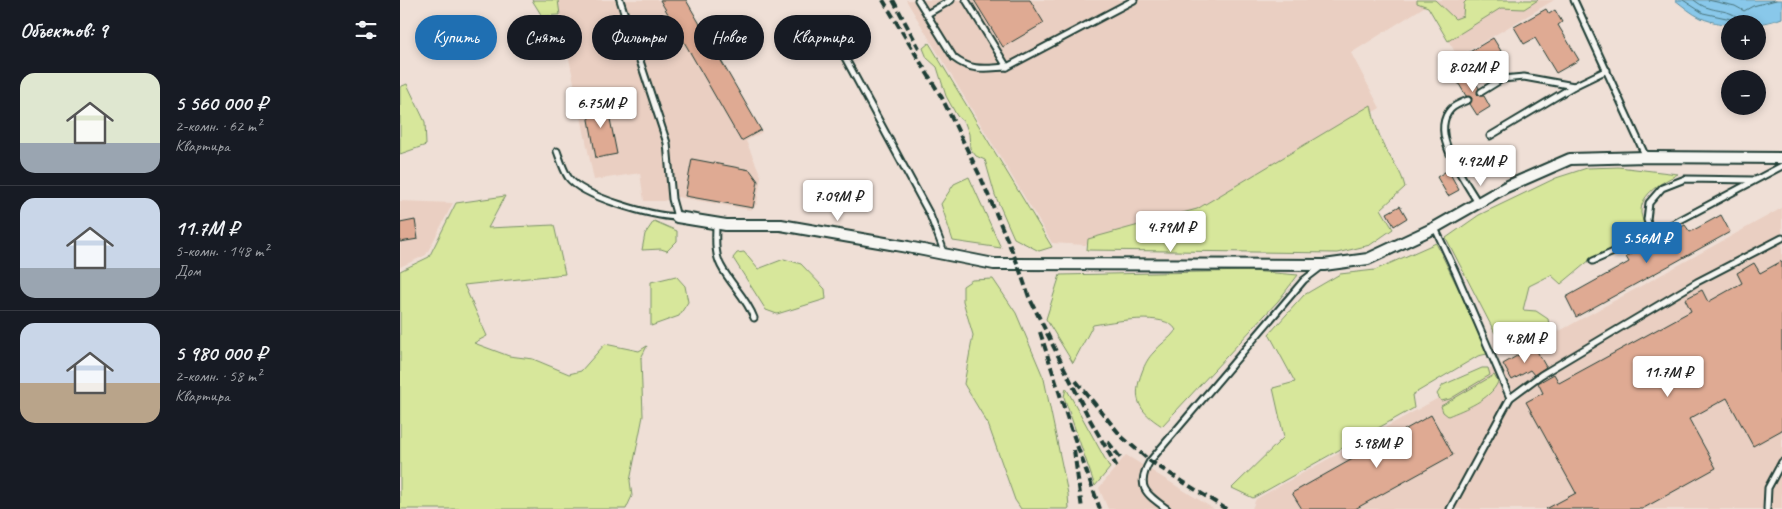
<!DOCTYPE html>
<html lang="ru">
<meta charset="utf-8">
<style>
:root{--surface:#171b24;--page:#242831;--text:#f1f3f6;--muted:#9ea1a6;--line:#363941;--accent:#1f6fb2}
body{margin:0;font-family:Caveat,sans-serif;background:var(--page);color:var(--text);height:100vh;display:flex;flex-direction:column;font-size:19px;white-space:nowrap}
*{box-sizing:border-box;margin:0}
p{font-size:16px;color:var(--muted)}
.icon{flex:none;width:28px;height:28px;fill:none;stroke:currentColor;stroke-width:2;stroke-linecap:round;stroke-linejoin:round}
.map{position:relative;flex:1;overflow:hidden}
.panel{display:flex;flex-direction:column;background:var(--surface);width:400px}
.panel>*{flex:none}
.top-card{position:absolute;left:15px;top:15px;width:475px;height:45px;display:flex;gap:10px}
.controls{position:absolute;left:1321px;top:15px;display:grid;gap:10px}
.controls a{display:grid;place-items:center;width:45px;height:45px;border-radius:50%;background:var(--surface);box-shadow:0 2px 8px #0003;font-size:25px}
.price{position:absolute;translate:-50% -42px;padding:0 11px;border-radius:5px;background:#fff;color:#222;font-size:16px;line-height:32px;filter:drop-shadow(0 1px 2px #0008)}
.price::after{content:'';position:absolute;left:50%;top:30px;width:15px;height:11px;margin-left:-8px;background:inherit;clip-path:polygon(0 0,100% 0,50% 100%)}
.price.active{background:var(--accent);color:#fff}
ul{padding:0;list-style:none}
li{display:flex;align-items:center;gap:15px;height:125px;padding:0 20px}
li+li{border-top:1px solid var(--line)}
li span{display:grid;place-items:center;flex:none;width:140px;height:100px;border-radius:15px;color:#555}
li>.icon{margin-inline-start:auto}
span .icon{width:60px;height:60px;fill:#fffc;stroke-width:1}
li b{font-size:21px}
h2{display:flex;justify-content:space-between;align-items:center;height:60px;padding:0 20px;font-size:21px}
.tag{padding:0 18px;border-radius:22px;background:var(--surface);box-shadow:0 2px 8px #0003;font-size:18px;line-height:45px}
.tag.active{background:var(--accent);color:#fff}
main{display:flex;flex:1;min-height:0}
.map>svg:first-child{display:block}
.built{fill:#eacfc2}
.green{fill:#d7e79b;stroke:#7b9268}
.water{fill:#89c8ea;stroke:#5f90a1}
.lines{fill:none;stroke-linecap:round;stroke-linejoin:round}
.shore{stroke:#49757d;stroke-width:1}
.building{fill:#dfaa93;stroke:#1f3d34}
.service-casing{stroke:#1f3d34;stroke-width:9}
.minor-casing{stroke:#1f3d34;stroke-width:14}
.service{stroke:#f6f6f2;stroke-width:5}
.minor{stroke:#f6f6f2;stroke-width:10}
.rail{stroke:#1f3d34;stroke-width:4;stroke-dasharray:8 4;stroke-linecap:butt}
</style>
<main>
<section class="panel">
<h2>Объектов: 9<svg class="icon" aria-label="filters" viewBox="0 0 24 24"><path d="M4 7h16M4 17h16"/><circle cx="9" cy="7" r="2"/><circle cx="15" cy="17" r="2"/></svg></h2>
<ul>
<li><span style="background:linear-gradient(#dfe7d0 70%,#9aa5b1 0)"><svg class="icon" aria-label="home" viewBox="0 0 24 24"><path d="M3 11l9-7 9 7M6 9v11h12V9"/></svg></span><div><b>5 560 000 ₽</b><p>2-комн. · 62 m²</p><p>Квартира</p></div></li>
<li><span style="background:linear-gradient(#c9d6e8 70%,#9aa5b1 0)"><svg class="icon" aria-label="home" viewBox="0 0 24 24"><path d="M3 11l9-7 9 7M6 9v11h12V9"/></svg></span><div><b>11.7M ₽</b><p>5-комн. · 148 m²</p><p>Дом</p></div></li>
<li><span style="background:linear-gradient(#c9d6e8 60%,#b9a48a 0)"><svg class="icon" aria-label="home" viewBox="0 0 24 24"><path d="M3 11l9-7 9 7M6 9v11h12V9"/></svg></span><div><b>5 980 000 ₽</b><p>2-комн. · 58 m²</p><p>Квартира</p></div></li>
</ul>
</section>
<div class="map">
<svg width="1382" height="509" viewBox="0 0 1382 509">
<rect width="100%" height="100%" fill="#efdfd6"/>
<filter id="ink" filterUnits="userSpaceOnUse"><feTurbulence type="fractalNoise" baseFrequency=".02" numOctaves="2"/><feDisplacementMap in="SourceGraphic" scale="10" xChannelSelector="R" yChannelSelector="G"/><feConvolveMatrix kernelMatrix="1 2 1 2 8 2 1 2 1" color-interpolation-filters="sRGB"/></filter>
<g filter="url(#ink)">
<g class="built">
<polygon points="157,0 286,0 362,132 346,141 361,176 357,204 351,210 278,197 263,201 244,201 240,173 194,180"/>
<polygon points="506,0 1154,0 1058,57 1027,5 951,53 980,108 797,214 685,245 652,243"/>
<polygon points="0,201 53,203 26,255 0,267"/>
<polygon points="1382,208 1382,509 852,509 856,499"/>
<polygon points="726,455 814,509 708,509 699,488"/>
</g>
<g class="green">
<polygon points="132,0 158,0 160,15 142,16"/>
<polygon points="1017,0 1035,0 1055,19 1063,16 1064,3 1067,0 1138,0 1124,9 1101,8 1048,41 1028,7 1017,3"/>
<polygon points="529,43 652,247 639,251 614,238 595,195 585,160 576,156 570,148 569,134 565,123 557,116 546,96 537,67 527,58 523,48"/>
<polygon points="7,84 25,122 26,145 0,154 0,87"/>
<path d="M971,105c3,15 7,29 14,43 8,15 16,22 20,39l-24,22 12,20 -23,16 -33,8 -250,-3 1,-11 109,-30z"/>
<path d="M1218,167l60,7c-15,8 -38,19 -37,39 1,6 4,13 6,19l-56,27 -30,25 -10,-9 -22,11 -6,24 13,1 12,8 2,11 -31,19 -24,-16 -49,-95 33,-23 77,-37 31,-10z"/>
<polygon points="569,177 601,248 553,241 541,204 554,184"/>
<polygon points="105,196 88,228 154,225 165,274 64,285 87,336 74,343 109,356 133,359 169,374 181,371 205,344 239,351 247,346 241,358 243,416 230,481 232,496 226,509 0,509 0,271 29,257 56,203"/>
<polygon points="254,221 277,231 277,241 267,251 261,249 242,250 245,234"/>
<polygon points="1036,243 1073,319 1087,354 1078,356 1012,395 1014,408 853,498 832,488 884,437 873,388 895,382 869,334 904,295 940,274 975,270"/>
<polygon points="344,252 358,269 384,259 401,264 425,289 426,299 377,314 366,310 333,258 337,253"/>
<path d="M851,271l47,4 -20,26 -116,125c-24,-15 -30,-28 -20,-54 3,-8 6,-14 12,-20 6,-8 16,-13 22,-22 -10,-19 -64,-8 -83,-5l-20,38 -27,-44 14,-44z"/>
<polygon points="276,276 285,286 288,302 279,316 251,326 251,282"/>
<polygon points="593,279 616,313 644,379 668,494 669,509 621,509 615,500 588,424 564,384 573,335 563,301 563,286 572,280"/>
<polygon points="1082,368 1088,368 1090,375 1050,399 1041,401 1037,394 1043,385"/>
<path d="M1094,375l4,7c-8,18 -33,27 -50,34l-5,-4 -2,-6z"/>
<polygon points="666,388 710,468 695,486 664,397"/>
</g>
<path class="water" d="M1275,0h107v18c-23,9 -57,10 -81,0 -9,-4 -18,-12 -26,-18z"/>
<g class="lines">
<g class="shore">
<polyline points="1283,0 1303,13 1331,19 1335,24"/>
<path d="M1294,0c4,3 9,7 15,8 11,4 28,2 32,16"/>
<polyline points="1308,0 1335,6 1344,11 1353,6 1376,0"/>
</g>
</g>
<g class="building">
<polygon points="260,0 286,0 361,130 341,141"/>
<polygon points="574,0 630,0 644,23 603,47"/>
<polygon points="1146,9 1149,14 1155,10 1162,22 1158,25 1179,60 1156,73 1135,38 1124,44 1114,27"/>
<polygon points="1093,38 1101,51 1066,72 1058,59"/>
<polygon points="1069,71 1079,88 1077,94 1079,96 1084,96 1090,107 1077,115 1070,104 1072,98 1066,96 1056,79"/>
<polygon points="206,99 217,154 196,158 186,103"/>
<polygon points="292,159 350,170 358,181 353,208 285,196"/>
<polygon points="1048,170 1059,190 1048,196 1037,177"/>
<polygon points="1000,206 1007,218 994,226 987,213"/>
<polygon points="1321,215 1330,232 1176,317 1166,297 1229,262 1226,257 1285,225 1290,232"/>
<polygon points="15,220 18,239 0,242 0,223"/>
<polygon points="1382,261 1382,430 1353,446 1327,398 1289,419 1316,468 1242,509 1146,509 1176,493 1126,402 1143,393 1138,383 1154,374 1159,383 1291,311 1285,299 1302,290 1308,302 1342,283 1337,273 1354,263 1360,273"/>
<polygon points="1134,346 1146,367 1134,375 1130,370 1112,380 1103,364"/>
<polygon points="1031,415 1053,455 955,509 902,509 892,493"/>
</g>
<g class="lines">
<g class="service-casing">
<g id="service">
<path d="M518,0l36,58c18,14 32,10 53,9"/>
<polyline points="566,0 607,67 734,0"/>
<polyline points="1174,0 1246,157"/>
<polyline points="527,14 551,0"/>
<polyline points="443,54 530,215 542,246 542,253"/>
<polyline points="1081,92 1102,79 1124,77 1174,86 1207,70"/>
<path d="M1068,100c-5,2 -13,5 -17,9 -23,24 14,71 27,94"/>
<polyline points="1090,136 1174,86"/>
<path d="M157,151c3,8 6,18 11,26 14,20 84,39 109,40l-5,-18 -5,-56 -47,-143"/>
<path d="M316,223c0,14 -2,30 5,43 10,19 25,31 33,52"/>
<polyline points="1035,228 1056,273 1110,398 1050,509"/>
<polyline points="1252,235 1247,220 1249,203 1262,188 1285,179 1354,180"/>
<polyline points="1193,261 1252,235 1382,166"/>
<polyline points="1110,398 1141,375 1297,282 1382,238"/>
<path d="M767,509c-21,-15 -32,-22 -17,-48l154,-181 17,-13"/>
<polyline points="1367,509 1368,488 1382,462"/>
</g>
</g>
<g class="minor-casing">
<polyline id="minor" points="277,217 326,225 381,225 508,247 594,264 924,265 968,259 1034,228 1106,187 1170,159 1246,157 1382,158"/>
</g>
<use href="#service" class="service"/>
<use href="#minor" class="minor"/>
<g class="rail">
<polyline points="483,0 542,98 581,178 618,265 629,297 689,418 717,467"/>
<polyline points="493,0 519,48"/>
<polyline points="640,332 669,423 700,509"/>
<polyline points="676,381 722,437 750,461 826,509"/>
<polyline points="708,442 722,460"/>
<polyline points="674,450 682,509"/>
</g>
</g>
</g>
</svg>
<div class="controls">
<a>+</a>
<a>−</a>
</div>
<b class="price" style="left:1073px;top:93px">8.02M ₽</b>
<b class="price" style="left:201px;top:129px">6.75M ₽</b>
<b class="price" style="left:1081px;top:187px">4.92M ₽</b>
<b class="price" style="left:438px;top:222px">7.09M ₽</b>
<b class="price" style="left:771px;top:253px">4.79M ₽</b>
<b class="price active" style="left:1247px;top:264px">5.56M ₽</b>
<b class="price" style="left:1125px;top:364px">4.8M ₽</b>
<b class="price" style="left:1268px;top:398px">11.7M ₽</b>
<b class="price" style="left:977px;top:469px">5.98M ₽</b>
<div class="top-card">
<a class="tag active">Купить</a>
<a class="tag">Снять</a>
<a class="tag">Фильтры</a>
<a class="tag">Новое</a>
<a class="tag">Квартира</a>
</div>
</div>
</main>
